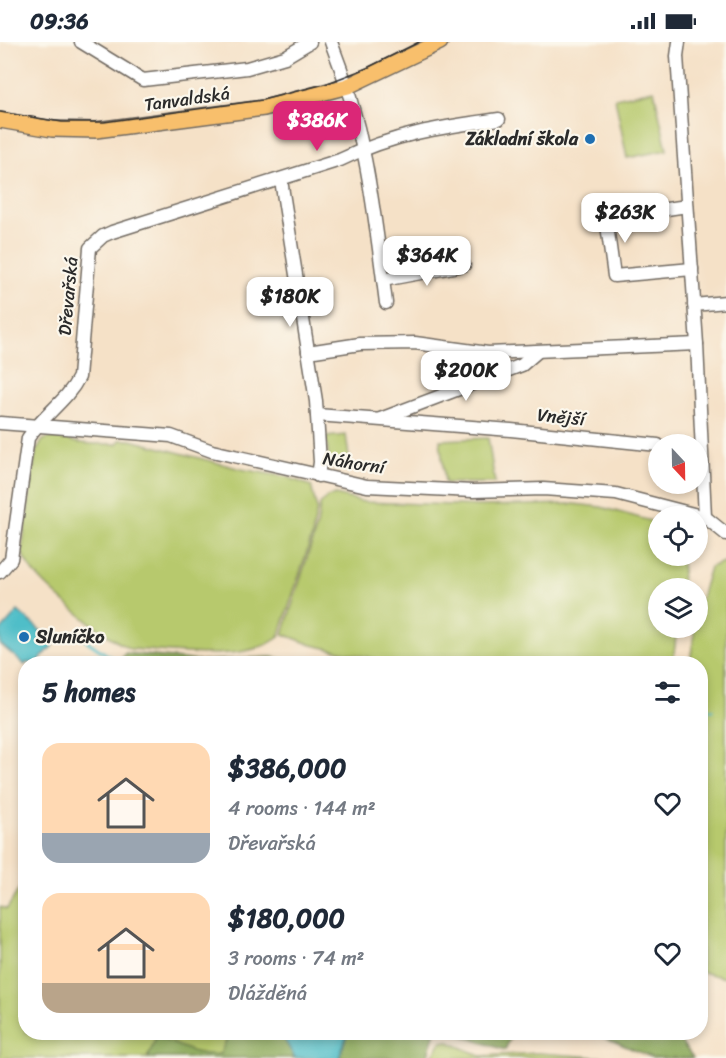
<!DOCTYPE html>
<meta charset="utf-8">
<style>
:root{--surface:#fff;--page:#f2f2f3;--text:#1f2937;--muted:#747a83;--accent:#db2777}
body{margin:0;font-family:Sriracha,sans-serif;background:var(--page);color:var(--text);height:100vh;display:flex;flex-direction:column;font-size:22px;white-space:nowrap}
*{box-sizing:border-box;margin:0}
p{font-size:20px;color:var(--muted)}
.icon{flex:none;width:33px;height:33px;fill:none;stroke:currentColor;stroke-width:2;stroke-linecap:round;stroke-linejoin:round}
.map{position:relative;flex:1;overflow:hidden}
.panel{position:absolute;left:18px;top:614px;width:690px;height:384px;display:flex;flex-direction:column;background:var(--surface);border-radius:24px;box-shadow:0 3px 9px #0003}
.panel>*{flex:none}
.needle{width:39px;rotate:158deg}
.fabs{position:absolute;left:648px;top:392px;display:grid;gap:12px}
.fabs a{display:grid;place-items:center;width:60px;height:60px;border-radius:50%;background:var(--surface);box-shadow:0 3px 9px #0003;font-size:30px}
.price{position:absolute;translate:-50% -51px;padding:0 14px;border-radius:12px;background:#fff;color:#222;font-size:20px;line-height:39px;filter:drop-shadow(0 2px 3px #0008)}
.price::after{content:'';position:absolute;left:50%;top:36px;width:18px;height:14px;margin-left:-9px;background:inherit;clip-path:polygon(0 0,100% 0,50% 100%)}
.price.selected{background:var(--accent);color:#fff}
ul{padding:0;list-style:none}
li{display:flex;align-items:center;gap:18px;height:150px;padding:0 24px}
li span{display:grid;place-items:center;flex:none;width:168px;height:120px;border-radius:18px;color:#555}
li>.icon{margin-inline-start:auto}
span .icon{width:72px;height:72px;fill:#fffc;stroke-width:1}
li b{font-size:26px}
h2{display:flex;justify-content:space-between;align-items:center;height:72px;padding:0 24px;font-size:26px}
.status{display:flex;justify-content:space-between;align-items:center;height:42px;padding:0 30px;background:var(--surface);direction:ltr}
.status svg{height:16px;fill:currentColor}
.map>svg:first-child{display:block}
.green{fill:#b7c96d;stroke:#717a4c;stroke-width:1.5}
.forest{fill:#91ad60;stroke:#5e6c46;stroke-width:1.5}
.water{fill:#50bec8;stroke:#3e747a;stroke-width:1.5}
.lines{fill:none;stroke-linecap:round;stroke-linejoin:round}
.stream{stroke:#50bec8;stroke-width:3}
.minor-casing{stroke:#726b62;stroke-width:15}
.major-casing{stroke:#726b62;stroke-width:18}
.minor{stroke:#fff;stroke-width:12}
.major{stroke:#f8bf6c;stroke-width:15}
.tram{stroke:#2b2b2b;stroke-width:1.5}
.poi-dot{fill:#1f6fb2;stroke:#fbf7ec;stroke-width:2}
.labels{text-anchor:middle;dominant-baseline:central;stroke-width:4.5;stroke-linejoin:round;paint-order:stroke}
.street-label{font-size:18px;fill:#2b2b2b;stroke:#fbf7ec}
.poi-label{font-size:18px;font-weight:bold;fill:#2b2b2b;stroke:#fbf7ec;text-anchor:end}
</style>
<div class="status"><b>09:36</b><svg viewBox="0 0 49 12"><path d="M0 12V9h3v3zM5 12V6h3v6zM10 12V3h3v9zM15 12V0h3v12zM26 1h20v11H26zM47 4h2v5h-2z"/></svg></div>
<div class="map">
<svg width="726" height="1016" viewBox="0 0 726 1016">
<rect width="100%" height="100%" fill="#fbf7ec"/>
<filter id="ink" filterUnits="userSpaceOnUse"><feTurbulence type="fractalNoise" baseFrequency=".0167" numOctaves="2"/><feDisplacementMap in="SourceGraphic" scale="12" xChannelSelector="R" yChannelSelector="G"/><feConvolveMatrix kernelMatrix="1 2 1 2 8 2 1 2 1" color-interpolation-filters="sRGB"/></filter>
<filter id="wash" filterUnits="userSpaceOnUse"><feTurbulence type="fractalNoise" baseFrequency=".008" numOctaves="4" result="noise"/><feDisplacementMap in="SourceGraphic" scale="24" xChannelSelector="R" yChannelSelector="G"/><feGaussianBlur stdDeviation="1.35" result="paint"/><feColorMatrix in="noise" values="0 0 0 0 0 0 0 0 0 0 0 0 0 0 0 0 0 1.4 0 .05"/><feComposite in="paint" operator="in"/></filter>
<g filter="url(#wash)">
<rect width="100%" height="100%" fill="#f5e1c7"/>
<g class="green">
<polygon points="654,48 667,108 627,116 615,56"/>
<polygon points="346,393 350,422 330,425 326,395"/>
<path d="M51,395c10,0 15,2 24,5 13,3 29,2 42,2l3,-4h11l110,29 46,8 24,9 6,23 -5,27 -33,101c-35,27 -106,14 -149,12 -23,-11 -107,-74 -108,-99l14,-99 7,-11z"/>
<polygon points="488,396 495,441 445,441 440,398"/>
<polygon points="336,453 364,460 483,464 574,462 601,465 658,481 658,513 682,513 682,546 658,546 658,585 677,585 673,621 394,621 312,603 283,592 317,484 320,463 327,455"/>
<polygon points="726,519 726,936 701,930 700,621 690,621 695,585 698,585 698,566 710,525"/>
<path d="M25,837l1,153h204l-10,22c-19,3 -33,-2 -49,-12l-23,13v3h-148v-151l7,2z"/>
<polygon points="447,999 481,1014 538,1011 611,1016 431,1016 441,1000"/>
</g>
<g class="forest">
<polygon points="125,611 201,619 271,615 306,621 118,621"/>
<path d="M230,990h53l12,26h-147l8,-21c23,7 38,20 64,17z"/>
<polygon points="348,990 435,990 427,1016 339,1016"/>
<polygon points="451,990 513,990 505,1008"/>
<polygon points="592,990 674,990 693,1016 653,1016"/>
</g>
<g class="water">
<polygon points="18,569 55,601 37,621 26,621 25,623 0,602 0,589"/>
<polygon points="283,990 348,990 339,1016 295,1016 284,997"/>
</g>
<g class="lines">
<g class="stream">
<polyline points="78,593 119,621"/>
<polyline points="700,668 712,668"/>
</g>
</g>
</g>
<g filter="url(#ink)">
<g class="lines">
<g class="minor-casing">
<g id="minor">
<polyline points="81,0 143,38 247,26 285,15 310,0"/>
<path d="M331,0c35,88 43,168 55,261"/>
<polyline points="679,0 677,14 697,302 705,475"/>
<polyline points="281,138 316,359 320,420 318,434"/>
<polyline points="687,164 606,176 614,234 692,227"/>
<polyline points="383,238 464,223"/>
<polyline points="694,263 726,260"/>
<polyline points="308,310 360,302 415,301 488,311 697,302"/>
<polyline points="317,373 511,388 658,403"/>
<polyline points="380,377 522,323 537,310"/>
<polyline points="0,381 171,394 212,409 367,444 473,449 543,447 616,452 705,475 726,492"/>
<path d="M0,530l11,-13 17,-121c15,-23 39,-37 51,-61l11,-129 13,-12 9,-4 228,-72c53,-26 102,-33 159,-41"/>
</g>
</g>
<g class="major-casing">
<polyline id="major" points="0,78 52,87 96,88 264,66 348,44 440,0"/>
</g>
<use href="#minor" class="minor"/>
<use href="#major" class="major"/>
<polyline class="tram" points="0,70 62,80 104,80 262,58 325,42 367,26 419,0"/>
</g>
</g>
<g class="poi-dot">
<circle cx="590" cy="97" r="6"/>
<circle cx="24" cy="595" r="6"/>
</g>
<g class="labels">
<g class="street-label">
<text transform="translate(187 57) rotate(-8)">Tanvaldská</text>
<text transform="translate(68 254) rotate(-85)">Dřevařská</text>
<text transform="translate(561 375) rotate(6)">Vnější</text>
<text transform="translate(354 421) rotate(9)">Náhorní</text>
</g>
<g class="poi-label">
<text x="578" y="97">Základní škola</text>
<text x="36" y="595" text-anchor="start">Sluníčko</text>
</g>
</g>
</svg>
<div class="fabs">
<a><svg class="needle" viewBox="-14 -14 28 28"><path d="M0-13l5 13h-10z" fill="#e53935"/><path d="M0 13l5-13h-10z" fill="#747a83"/></svg></a>
<a><svg class="icon" aria-label="locate" viewBox="0 0 24 24"><circle cx="12" cy="12" r="6"/><path d="M12 2v4M12 18v4M2 12h4M18 12h4"/></svg></a>
<a><svg class="icon" aria-label="layers" viewBox="0 0 24 24"><path d="M12 4l9 5-9 5-9-5zM3 14l9 5 9-5"/></svg></a>
</div>
<b class="price selected" style="left:317px;top:110px">$386K</b>
<b class="price" style="left:625px;top:202px">$263K</b>
<b class="price" style="left:427px;top:245px">$364K</b>
<b class="price" style="left:290px;top:286px">$180K</b>
<b class="price" style="left:466px;top:360px">$200K</b>
<section class="panel">
<h2>5 homes<svg class="icon" aria-label="filters" viewBox="0 0 24 24"><path d="M4 7h16M4 17h16"/><circle cx="9" cy="7" r="2"/><circle cx="15" cy="17" r="2"/></svg></h2>
<ul>
<li><span style="background:linear-gradient(#ffd9b3 75%,#9aa5b1 0)"><svg class="icon" aria-label="home" viewBox="0 0 24 24"><path d="M3 11l9-7 9 7M6 9v11h12V9"/></svg></span><div><b>$386,000</b><p>4 rooms · 144 m²</p><p>Dřevařská</p></div><svg class="icon" aria-label="heart" viewBox="0 0 24 24"><path d="M12 20l-8-8c-3-5 5-10 8-4 3-6 11-1 8 4z"/></svg></li>
<li><span style="background:linear-gradient(#ffd9b3 75%,#b9a48a 0)"><svg class="icon" aria-label="home" viewBox="0 0 24 24"><path d="M3 11l9-7 9 7M6 9v11h12V9"/></svg></span><div><b>$180,000</b><p>3 rooms · 74 m²</p><p>Dlážděná</p></div><svg class="icon" aria-label="heart" viewBox="0 0 24 24"><path d="M12 20l-8-8c-3-5 5-10 8-4 3-6 11-1 8 4z"/></svg></li>
</ul>
</section>
</div>
